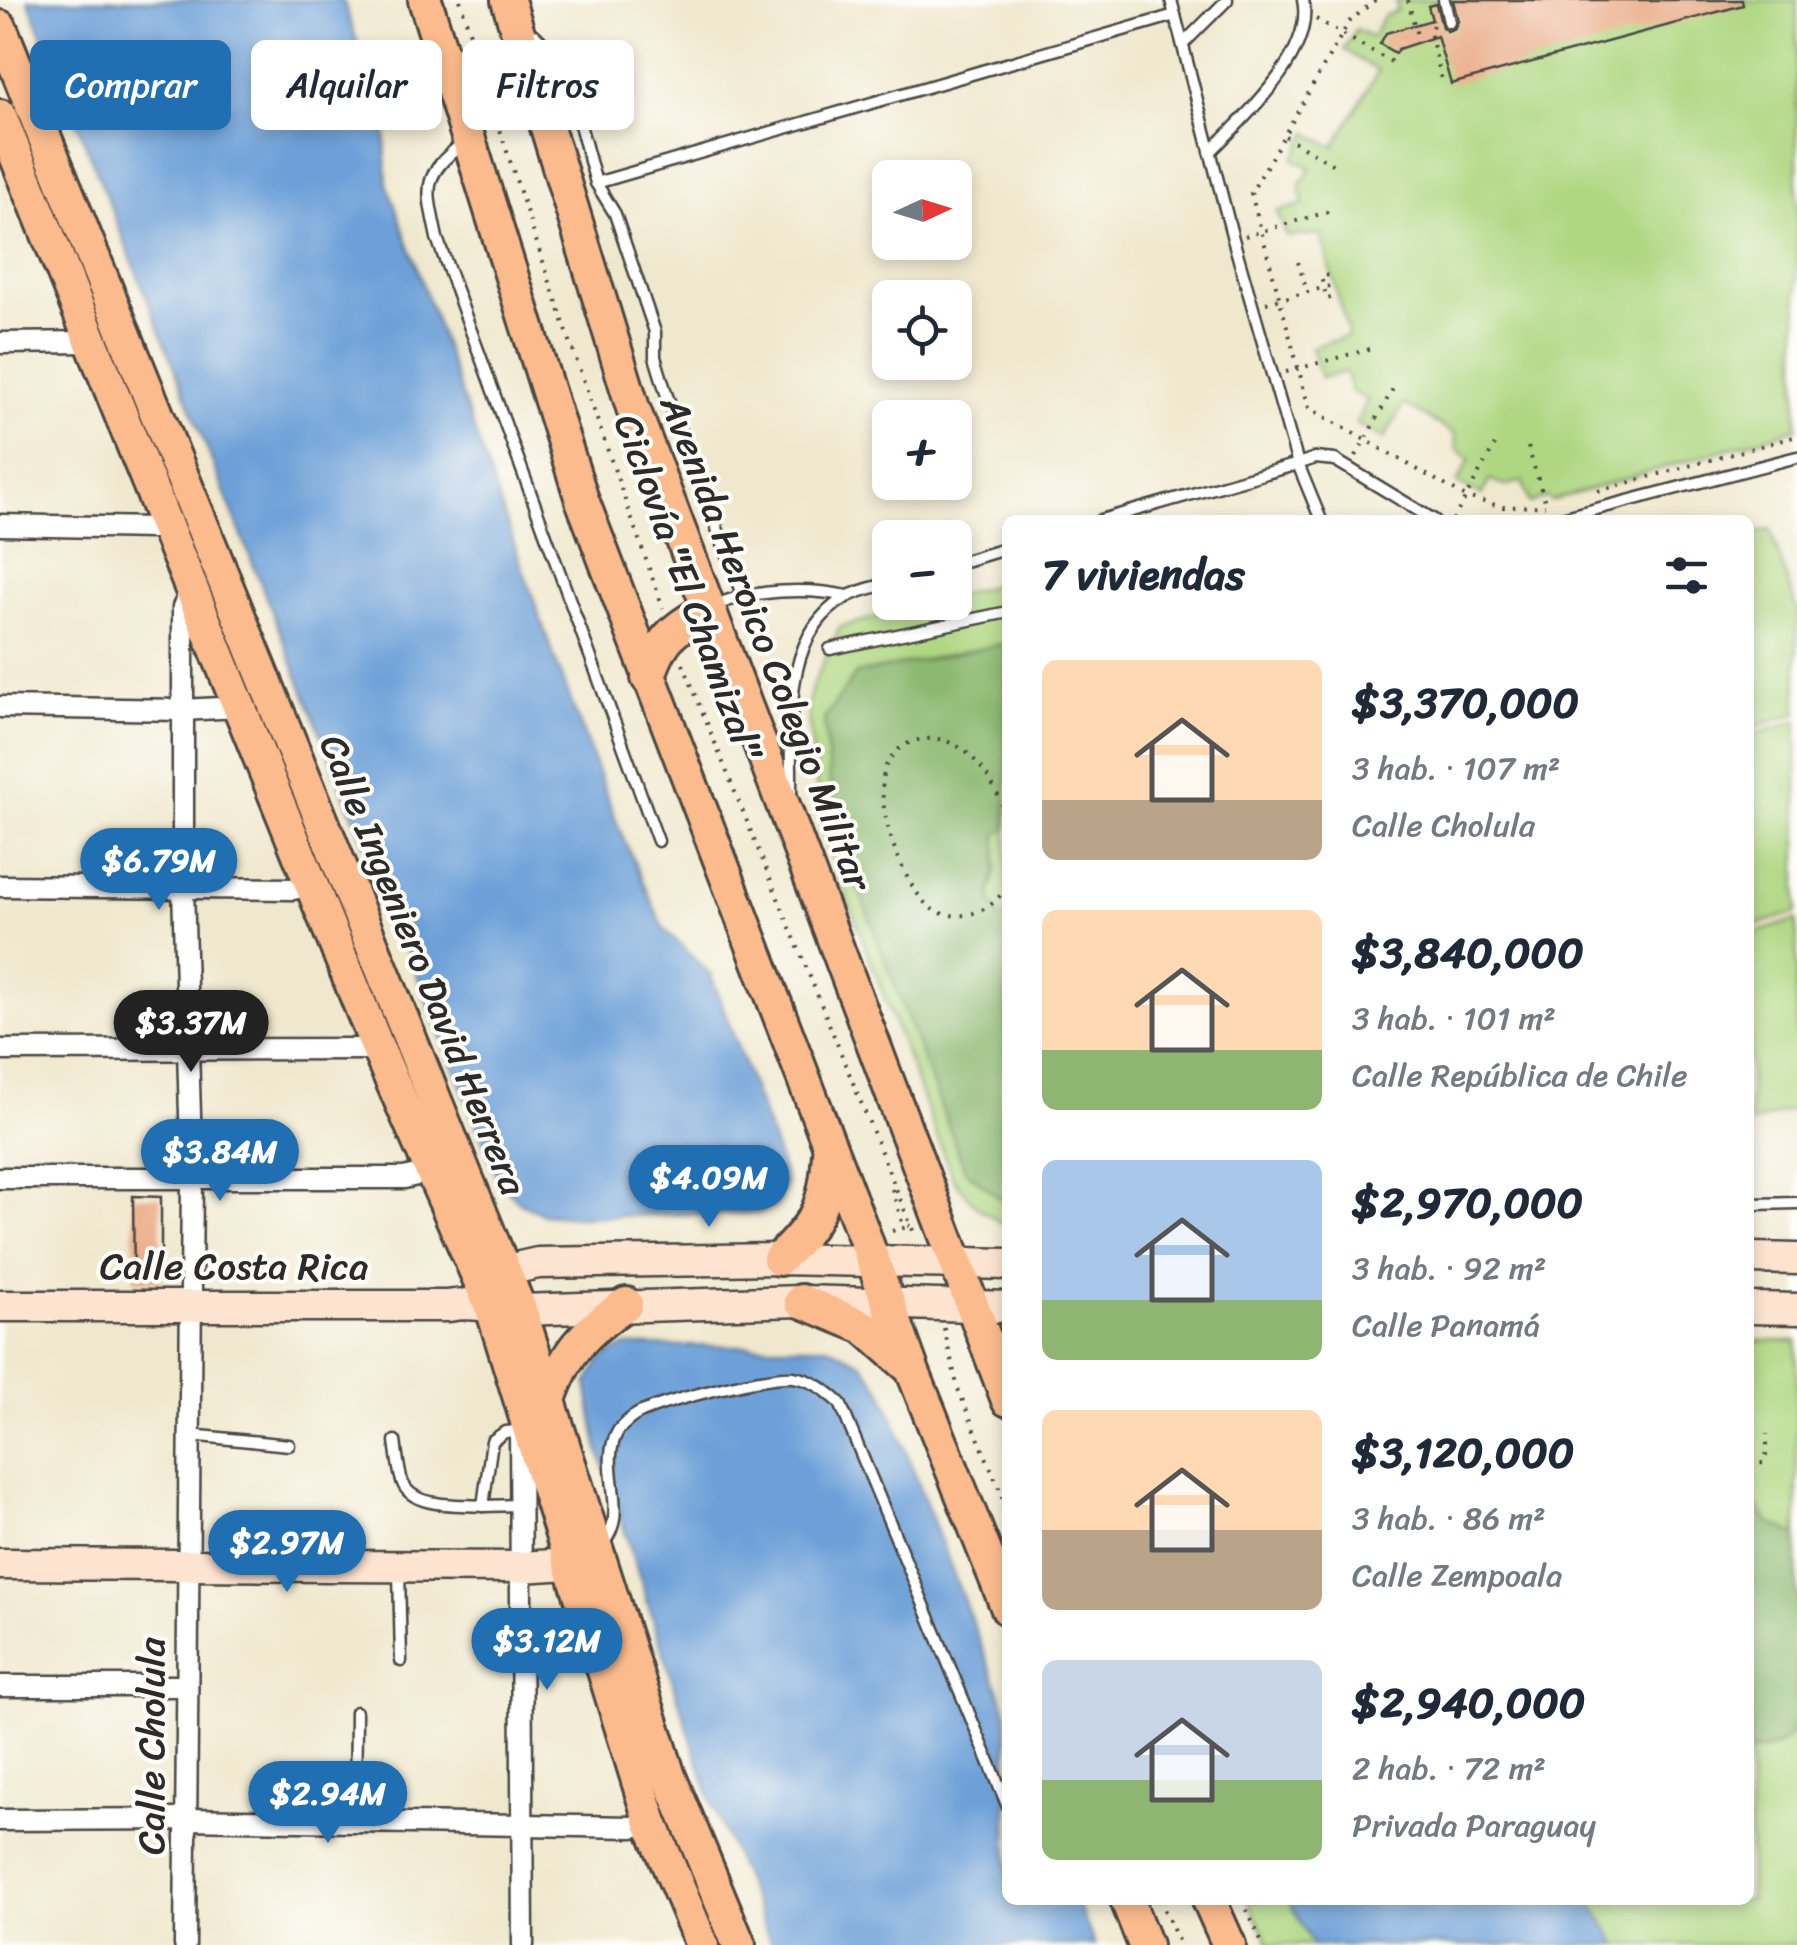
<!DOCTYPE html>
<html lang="es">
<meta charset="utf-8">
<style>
:root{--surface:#fff;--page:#f2f2f3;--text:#1f2937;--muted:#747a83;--accent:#1f6fb2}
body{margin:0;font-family:Sriracha,sans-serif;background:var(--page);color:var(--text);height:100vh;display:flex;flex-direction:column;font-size:38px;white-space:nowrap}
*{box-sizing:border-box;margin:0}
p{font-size:32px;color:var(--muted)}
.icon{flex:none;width:55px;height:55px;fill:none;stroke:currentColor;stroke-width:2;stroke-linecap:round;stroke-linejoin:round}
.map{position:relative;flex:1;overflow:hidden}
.side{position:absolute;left:1002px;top:515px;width:752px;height:1390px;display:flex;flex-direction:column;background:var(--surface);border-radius:15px;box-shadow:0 5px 15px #0003}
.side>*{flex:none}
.guide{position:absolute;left:30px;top:40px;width:822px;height:90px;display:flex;gap:20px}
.needle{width:65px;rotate:86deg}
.buttons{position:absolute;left:872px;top:160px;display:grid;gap:20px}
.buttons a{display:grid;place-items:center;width:100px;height:100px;border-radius:15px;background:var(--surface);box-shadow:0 5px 15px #0003;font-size:50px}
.price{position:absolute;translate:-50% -85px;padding:0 22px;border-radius:35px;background:var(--accent);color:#fff;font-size:32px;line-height:65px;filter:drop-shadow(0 2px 5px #0008)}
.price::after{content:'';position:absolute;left:50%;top:60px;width:30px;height:22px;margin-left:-15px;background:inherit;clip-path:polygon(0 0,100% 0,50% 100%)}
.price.current{background:#222;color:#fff}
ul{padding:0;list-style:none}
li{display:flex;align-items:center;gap:30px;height:250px;padding:0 40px}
li span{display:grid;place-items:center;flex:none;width:280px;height:200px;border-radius:15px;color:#555}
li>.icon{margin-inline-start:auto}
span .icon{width:120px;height:120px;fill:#fffc;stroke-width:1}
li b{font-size:42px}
h2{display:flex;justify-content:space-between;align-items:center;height:120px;padding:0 40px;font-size:42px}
.pill{padding:0 35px;border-radius:15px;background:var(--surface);box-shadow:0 5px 15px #0003;font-size:35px;line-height:90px}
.pill.current{background:var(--accent);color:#fff}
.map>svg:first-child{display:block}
.green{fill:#afd782;stroke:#6d8156;stroke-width:2.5}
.forest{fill:#8bb870;stroke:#5b724e;stroke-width:2.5}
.water{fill:#6da0d8;stroke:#4c6682;stroke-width:2.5}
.building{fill:#eaaa86}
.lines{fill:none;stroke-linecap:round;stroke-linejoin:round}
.lane-casing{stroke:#494743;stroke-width:15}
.street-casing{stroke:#494743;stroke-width:25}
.secondary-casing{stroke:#494743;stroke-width:35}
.primary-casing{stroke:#494743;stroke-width:38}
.path{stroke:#494743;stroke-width:4;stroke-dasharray:2.5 8;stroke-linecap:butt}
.lane{stroke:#fff;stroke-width:10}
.street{stroke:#fff;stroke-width:20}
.secondary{stroke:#fde4d1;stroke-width:30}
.primary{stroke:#fbbb8d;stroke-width:32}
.labels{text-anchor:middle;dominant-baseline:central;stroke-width:8;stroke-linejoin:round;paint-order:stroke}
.street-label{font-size:38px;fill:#2b2b2b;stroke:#fdfcf7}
</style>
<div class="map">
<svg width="1797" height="1945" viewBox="0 0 1797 1945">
<rect width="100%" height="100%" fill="#fdfcf7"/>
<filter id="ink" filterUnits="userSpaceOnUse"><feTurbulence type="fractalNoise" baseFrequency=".01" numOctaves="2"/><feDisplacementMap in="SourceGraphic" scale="20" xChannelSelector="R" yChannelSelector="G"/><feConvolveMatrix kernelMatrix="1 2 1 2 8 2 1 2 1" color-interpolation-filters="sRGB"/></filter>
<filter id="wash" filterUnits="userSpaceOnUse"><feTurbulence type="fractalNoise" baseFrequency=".0048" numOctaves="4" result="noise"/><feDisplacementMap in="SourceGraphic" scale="40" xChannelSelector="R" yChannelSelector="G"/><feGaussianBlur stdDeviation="2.25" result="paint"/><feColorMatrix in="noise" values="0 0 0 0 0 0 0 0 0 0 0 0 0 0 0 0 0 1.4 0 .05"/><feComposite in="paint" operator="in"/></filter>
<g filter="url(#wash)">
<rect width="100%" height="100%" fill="#f0e8ce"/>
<g class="green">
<polygon points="1797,0 1797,428 1551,501 1546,497 1530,503 1522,481 1506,486 1490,480 1481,495 1457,483 1470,459 1457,449 1455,434 1404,404 1384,439 1356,424 1367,400 1351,391 1346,372 1321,378 1312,347 1349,336 1321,234 1287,237 1277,212 1304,204 1300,185 1311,168 1294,159 1308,133 1334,147 1378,71 1344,50 1356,29 1372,37 1384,16 1397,11 1396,1 1399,0"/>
<polygon points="1770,529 1797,610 1797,713 1750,728 1750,535"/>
<polygon points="1007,581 1007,1227 977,1207 953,1179 822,832 807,707 812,687 840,627 930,603 955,602 955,596"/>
<polygon points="1797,721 1797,912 1750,927 1750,736"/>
<polygon points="1797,919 1797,1108 1750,1124 1750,935"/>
<polygon points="1750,1341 1797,1341 1797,1945 1270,1945 1248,1900 1750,1900"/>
</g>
<g class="forest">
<polygon points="1007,643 1007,829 997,834 997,867 990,896 999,917 1007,917 1007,1204 965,1170 833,822 824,719 856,674"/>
<path d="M1750,1496l19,27 28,12v185c-8,26 -21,28 -47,32z"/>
</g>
<g class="water">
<polygon points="28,0 343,0 385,123 387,183 548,640 619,828 664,929 711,975 780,1161 786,1184 776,1206 758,1213 576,1217 544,1214 520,1203 499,1181"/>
<polygon points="626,1346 827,1346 863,1364 883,1392 1007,1712 1008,1900 1076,1900 1095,1945 772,1945 710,1798 598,1447 587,1385 601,1359"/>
<polygon points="1288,1900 1590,1900 1618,1945 1313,1945"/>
</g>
<g id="blocks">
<g class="building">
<polygon points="1453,0 1742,0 1743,5 1451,84 1437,36 1398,49 1395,53 1380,44 1386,33 1432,20 1428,6 1436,4 1442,27 1447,31 1454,29 1458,21"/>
<polygon points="133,1196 161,1197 161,1281 134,1281"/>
</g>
</g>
</g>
<g filter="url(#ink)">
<use href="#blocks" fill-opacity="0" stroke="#494743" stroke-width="2.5"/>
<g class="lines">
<g class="lane-casing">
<g id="lane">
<polyline points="1171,0 1233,239 1298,464 1315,458 1335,460 1434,520"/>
<polyline points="1444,0 1449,22"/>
<polyline points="526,33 535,35 553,53 568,81 596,183 615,214 655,332 655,357 667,396 743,597"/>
<polyline points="1183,44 1227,0"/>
<path d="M462,144c-42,33 -35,45 -25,94l221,603"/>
<path d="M1210,152c34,-35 105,-98 93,-152"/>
<polyline points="596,183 1175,15"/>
<polyline points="1101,520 1298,464 1321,520"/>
<polyline points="1554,520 1797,457"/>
<polyline points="955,564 1008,548"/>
<path d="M715,605c39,-15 91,-18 132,-9"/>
<polyline points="830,649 1008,612"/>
<path d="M791,792c1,-64 -11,-156 54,-194 13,-8 31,-11 45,-15"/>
<polyline points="1750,1204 1797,1203"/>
<polyline points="519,1431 505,1432 492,1441 483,1506 520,1505"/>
<polyline points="190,1435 289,1445"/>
<path d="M395,1441c2,13 3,28 7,40 9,28 57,23 81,25"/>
<path d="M603,1543c28,-31 -6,-77 15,-112 5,-7 16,-16 24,-19 28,-12 123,-37 151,-35 19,2 34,14 47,26l168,404"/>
<polyline points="399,1571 401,1661"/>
<polyline points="355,1822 356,1712"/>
</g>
</g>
<g class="street-casing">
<g id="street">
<polyline points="0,343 92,342"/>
<polyline points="0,525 153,528 166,524"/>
<polyline points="0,707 182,710 239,707"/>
<polyline points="0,886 293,889 310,885"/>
<polyline points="0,1050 378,1049"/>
<polyline points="0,1178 404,1178 433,1171"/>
<polyline points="0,1686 187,1686"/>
<polyline points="0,1820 186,1819 633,1827 651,1823"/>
<polyline points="185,1945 192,1179 183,889 183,607 192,590"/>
<polyline points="523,1945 520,1431 523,1428"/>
</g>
</g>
<g class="secondary-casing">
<g id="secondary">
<polyline points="1750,1258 1797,1259"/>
<polyline points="486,1287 520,1267 538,1263 779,1259 1008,1264"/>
<path d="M0,1306h448c25,-5 47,2 72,4l281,-9 207,6"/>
<polyline points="1750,1308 1797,1309"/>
<polyline points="0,1564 521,1567 569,1564 590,1554"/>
</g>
</g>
<g class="primary-casing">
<g id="primary">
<polyline points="425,0 582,500 863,1233 913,1372 1008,1609"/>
<polyline points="508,0 633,408 1008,1400"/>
<polyline points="0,27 520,1310 669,1776 739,1945"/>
<polyline points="0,116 378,1049 492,1308 651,1823 702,1945"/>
<path d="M648,678c15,-43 22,-45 59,-69"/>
<path d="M779,1259c38,-36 47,-54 50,-106"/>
<polyline points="801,1301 864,1327 907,1365"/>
<path d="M549,1400c17,-49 34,-67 77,-96"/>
<polyline points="1127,1900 1145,1945"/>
<polyline points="1209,1900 1229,1945"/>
</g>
</g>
<g class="path">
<path d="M460,0c61,205 132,406 203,608"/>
<polyline points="1375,0 1349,22 1251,193 1309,408 1466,497 1503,507 1545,506"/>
<polyline points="1408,0 1420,47"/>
<polyline points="1316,19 1395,64"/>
<polyline points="1433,25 1430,32 1442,81"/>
<polyline points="1285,136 1337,167"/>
<polyline points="1245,236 1331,211"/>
<polyline points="1298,262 1307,292"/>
<polyline points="1328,275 1321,277 1327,299 1334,297"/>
<polyline points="1266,303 1330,286"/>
<polyline points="1286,372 1369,349"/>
<polyline points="1528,447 1546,505"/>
<polyline points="1356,456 1395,385"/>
<polyline points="1598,491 1797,436"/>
<polyline points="1453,520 1495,445"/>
<polyline points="683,664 916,1238"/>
<polyline points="1006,812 1008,777"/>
<path d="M1008,826c-7,-37 -39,-92 -82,-87 -16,1 -30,9 -38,23 -19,32 14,126 44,147 12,8 32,8 45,3 15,-6 25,-15 31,-31"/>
<polyline points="892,1189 902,1222 910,1226"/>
<polyline points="892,1231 911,1226"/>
<polyline points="944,1328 958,1389 1001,1493 1008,1523"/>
<polyline points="1750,1464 1763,1463 1767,1453 1767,1434"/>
<polyline points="1160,1900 1180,1945"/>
<polyline points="1242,1900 1263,1945"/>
</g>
<use href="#lane" class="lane"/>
<use href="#street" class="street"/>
<use href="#secondary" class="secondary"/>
<use href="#primary" class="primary"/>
</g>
</g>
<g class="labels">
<g class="street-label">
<text transform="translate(688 587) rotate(70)">Ciclovía "El Chamizal"</text>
<text transform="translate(766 643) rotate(69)">Avenida Heroico Colegio Militar</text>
<text transform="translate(423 965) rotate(68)">Calle Ingeniero David Herrera</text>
<text x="234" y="1266">Calle Costa Rica</text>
<text transform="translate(151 1746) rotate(-90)">Calle Cholula</text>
</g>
</g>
</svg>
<div class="buttons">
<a><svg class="needle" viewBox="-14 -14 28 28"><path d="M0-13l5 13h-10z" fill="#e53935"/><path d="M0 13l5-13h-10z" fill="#747a83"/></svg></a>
<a><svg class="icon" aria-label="locate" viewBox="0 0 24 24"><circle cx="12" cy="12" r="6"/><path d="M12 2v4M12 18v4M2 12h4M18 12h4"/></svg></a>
<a>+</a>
<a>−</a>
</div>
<b class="price" style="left:159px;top:913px">$6.79M</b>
<b class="price current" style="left:191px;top:1075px">$3.37M</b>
<b class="price" style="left:220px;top:1204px">$3.84M</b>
<b class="price" style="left:709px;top:1230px">$4.09M</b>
<b class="price" style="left:287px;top:1595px">$2.97M</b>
<b class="price" style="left:547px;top:1693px">$3.12M</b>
<b class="price" style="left:328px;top:1846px">$2.94M</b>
<div class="guide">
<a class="pill current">Comprar</a>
<a class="pill">Alquilar</a>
<a class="pill">Filtros</a>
</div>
<section class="side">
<h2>7 viviendas<svg class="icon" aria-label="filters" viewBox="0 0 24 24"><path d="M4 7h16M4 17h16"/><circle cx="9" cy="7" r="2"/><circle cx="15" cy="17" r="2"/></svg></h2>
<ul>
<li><span style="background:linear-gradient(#ffd9b3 70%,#b9a48a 0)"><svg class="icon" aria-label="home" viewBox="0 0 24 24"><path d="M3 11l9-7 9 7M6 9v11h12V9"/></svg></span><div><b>$3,370,000</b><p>3 hab. · 107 m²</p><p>Calle Cholula</p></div></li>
<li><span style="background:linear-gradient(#ffd9b3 70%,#8fb573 0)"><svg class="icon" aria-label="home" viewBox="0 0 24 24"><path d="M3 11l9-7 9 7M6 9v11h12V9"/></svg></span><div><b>$3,840,000</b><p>3 hab. · 101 m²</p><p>Calle República de Chile</p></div></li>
<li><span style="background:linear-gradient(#a9c7e8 70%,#8fb573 0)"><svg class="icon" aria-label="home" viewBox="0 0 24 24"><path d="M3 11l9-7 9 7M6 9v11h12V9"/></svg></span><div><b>$2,970,000</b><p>3 hab. · 92 m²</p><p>Calle Panamá</p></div></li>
<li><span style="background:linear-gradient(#ffd9b3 60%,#b9a48a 0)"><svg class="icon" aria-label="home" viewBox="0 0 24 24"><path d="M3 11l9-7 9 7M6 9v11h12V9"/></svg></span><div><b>$3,120,000</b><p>3 hab. · 86 m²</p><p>Calle Zempoala</p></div></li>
<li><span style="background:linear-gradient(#c9d6e8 60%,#8fb573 0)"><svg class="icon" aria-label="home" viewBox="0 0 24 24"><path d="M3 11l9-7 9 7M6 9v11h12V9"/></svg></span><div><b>$2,940,000</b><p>2 hab. · 72 m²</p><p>Privada Paraguay</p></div></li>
</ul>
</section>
</div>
